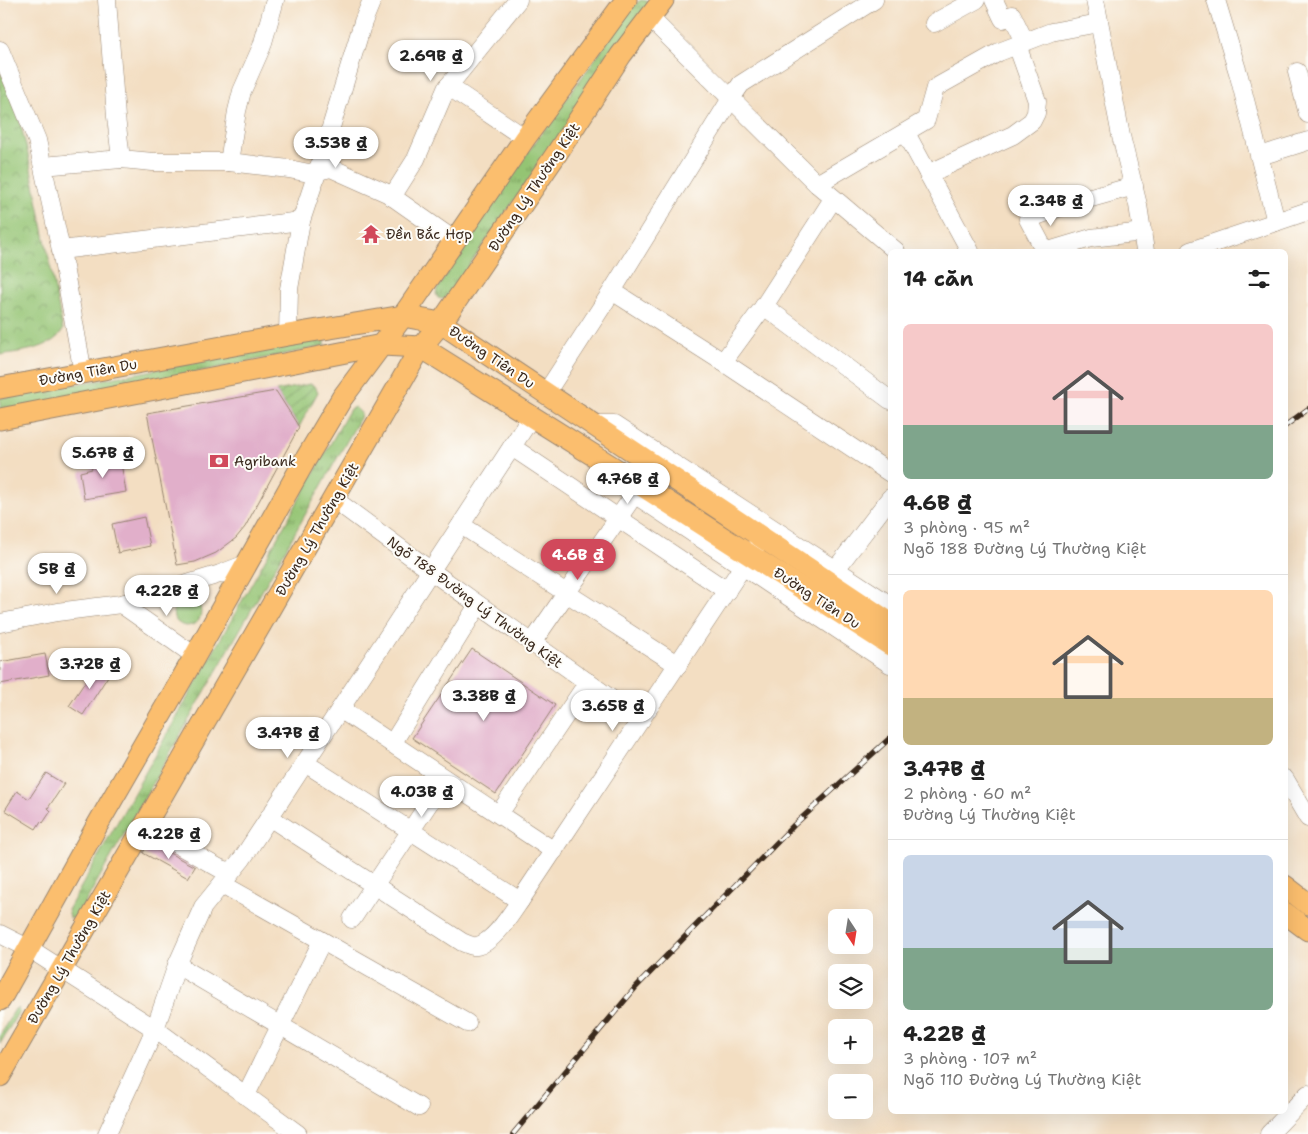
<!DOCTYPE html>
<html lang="vi">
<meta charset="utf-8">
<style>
:root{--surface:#fff;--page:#f2f2f2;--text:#222;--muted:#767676;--line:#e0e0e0;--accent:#d1495b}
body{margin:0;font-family:"Shantell Sans",sans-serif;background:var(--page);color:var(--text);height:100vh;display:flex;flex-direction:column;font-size:19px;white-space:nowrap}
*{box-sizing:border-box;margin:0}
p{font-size:16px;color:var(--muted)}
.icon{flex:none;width:28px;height:28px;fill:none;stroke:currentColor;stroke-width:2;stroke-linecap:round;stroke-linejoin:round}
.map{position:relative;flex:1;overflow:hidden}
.sheet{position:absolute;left:888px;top:249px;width:400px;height:865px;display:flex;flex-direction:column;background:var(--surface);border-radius:8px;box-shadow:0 5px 20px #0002}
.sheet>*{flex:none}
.needle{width:32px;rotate:168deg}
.fabs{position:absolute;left:828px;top:909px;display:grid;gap:10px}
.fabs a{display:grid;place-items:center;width:45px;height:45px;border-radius:8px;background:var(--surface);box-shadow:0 5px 20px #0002;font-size:25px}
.price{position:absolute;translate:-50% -42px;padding:0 11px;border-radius:18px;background:#fff;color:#222;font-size:16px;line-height:32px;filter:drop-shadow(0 1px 2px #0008)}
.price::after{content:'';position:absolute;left:50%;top:30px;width:15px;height:11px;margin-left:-8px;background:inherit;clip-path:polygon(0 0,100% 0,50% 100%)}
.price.on{background:var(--accent);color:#fff}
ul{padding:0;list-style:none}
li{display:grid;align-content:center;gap:10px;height:265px;padding:0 15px}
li+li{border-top:1px solid var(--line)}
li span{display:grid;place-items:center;height:155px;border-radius:8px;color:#555}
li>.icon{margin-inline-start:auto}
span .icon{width:90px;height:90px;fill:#fffc;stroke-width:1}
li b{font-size:21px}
h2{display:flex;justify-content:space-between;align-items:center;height:60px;padding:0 15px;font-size:21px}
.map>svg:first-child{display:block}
.grass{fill:url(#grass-tufts);stroke:#687748}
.park{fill:url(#park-crowns);stroke:#687748}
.garden{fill:url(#garden-furrows);stroke:#687748}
.building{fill:#e1afca}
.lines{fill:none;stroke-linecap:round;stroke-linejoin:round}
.minor-casing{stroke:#978470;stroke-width:19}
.major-casing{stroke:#978470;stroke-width:23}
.minor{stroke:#fff;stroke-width:18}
.major{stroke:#fbbe6e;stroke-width:21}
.rail-casing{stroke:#3b2a1e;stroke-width:5.5}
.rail{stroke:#fdfcf7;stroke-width:4;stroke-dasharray:11;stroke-linecap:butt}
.labels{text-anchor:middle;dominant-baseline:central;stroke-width:4;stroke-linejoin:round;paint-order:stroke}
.street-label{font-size:14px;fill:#3b2a1e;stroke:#fdfcf7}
.poi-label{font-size:14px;fill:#3b2a1e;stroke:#fdfcf7;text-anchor:start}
</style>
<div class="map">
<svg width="1308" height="1134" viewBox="0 0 1308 1134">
<defs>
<pattern id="grass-tufts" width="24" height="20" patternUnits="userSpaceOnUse" patternTransform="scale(1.25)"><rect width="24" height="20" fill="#94c473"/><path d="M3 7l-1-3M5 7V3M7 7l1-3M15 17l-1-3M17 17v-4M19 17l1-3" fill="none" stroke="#7a9f5e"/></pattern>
<pattern id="park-crowns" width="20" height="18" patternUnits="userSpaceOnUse" patternTransform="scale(1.25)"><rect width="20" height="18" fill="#94c473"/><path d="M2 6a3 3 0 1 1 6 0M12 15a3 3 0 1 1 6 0" fill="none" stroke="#7a9f5e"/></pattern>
<pattern id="garden-furrows" width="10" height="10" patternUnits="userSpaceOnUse" patternTransform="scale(1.25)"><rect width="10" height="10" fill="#94c473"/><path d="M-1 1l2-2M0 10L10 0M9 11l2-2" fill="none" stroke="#7a9f5e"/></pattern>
</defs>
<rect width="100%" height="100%" fill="#fdfcf7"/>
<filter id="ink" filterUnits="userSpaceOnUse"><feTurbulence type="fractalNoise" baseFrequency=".02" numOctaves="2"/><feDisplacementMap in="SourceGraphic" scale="10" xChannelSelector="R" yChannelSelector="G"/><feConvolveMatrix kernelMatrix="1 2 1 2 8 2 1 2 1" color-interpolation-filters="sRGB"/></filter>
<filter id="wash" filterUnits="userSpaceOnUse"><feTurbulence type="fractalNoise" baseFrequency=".0096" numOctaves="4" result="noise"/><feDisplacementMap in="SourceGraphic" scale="20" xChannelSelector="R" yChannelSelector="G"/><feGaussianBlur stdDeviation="1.12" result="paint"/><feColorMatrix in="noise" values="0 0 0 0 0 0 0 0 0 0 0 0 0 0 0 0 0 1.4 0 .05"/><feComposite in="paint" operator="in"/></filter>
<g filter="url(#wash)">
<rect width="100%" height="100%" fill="#f3dec2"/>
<g class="grass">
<polygon points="641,0 647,1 649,7 449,294 444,299 438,298 436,294 437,289 523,159 634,5"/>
<polygon points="325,339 325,346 0,412 0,398"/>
<polygon points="355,407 361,413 360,418 81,910 75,918 70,918 68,910 350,409"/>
<circle cx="187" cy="612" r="14"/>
<polygon points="18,1008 19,1011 0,1044 0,1035 15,1009"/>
</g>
<path class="park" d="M0,70l18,44 10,40 35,176c-12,20 -42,21 -63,25z"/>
<polygon class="garden" points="310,384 315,386 318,392 299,427 276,391"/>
<g id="blocks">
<g class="building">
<polygon points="276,391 299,427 245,527 236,538 216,553 195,562 177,565 147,413"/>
<polygon points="106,458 108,465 121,463 126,492 84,499 80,472 92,469 90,460"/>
<polygon points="144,517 150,546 118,553 112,524"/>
<polygon points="472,649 555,705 496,794 412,738"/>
<polygon points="45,654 49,675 0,684 0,662"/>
<polygon points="97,664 110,673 83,715 69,706"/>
<polygon points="46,773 64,784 48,808 51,811 43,823 41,821 36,829 5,810 17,791 29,799"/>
<polygon points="149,842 195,867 188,878 143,853"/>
</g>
</g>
</g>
<g filter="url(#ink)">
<use href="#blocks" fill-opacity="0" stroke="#978470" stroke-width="1"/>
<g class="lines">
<g class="minor-casing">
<g id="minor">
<polyline points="107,0 116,117 121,159"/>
<polyline points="994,0 1003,19 1012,15 1025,42"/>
<polyline points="1095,0 1121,136 1138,205 1145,251"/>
<polyline points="1216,0 1239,76 1276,222"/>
<polyline points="650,18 817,184 896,251"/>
<polyline points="934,23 976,0"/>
<polyline points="0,50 37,140 61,250 83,373"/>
<polyline points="1297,72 1308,114"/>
<polyline points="448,86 525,138"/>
<polyline points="906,133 970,251"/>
<polyline points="1260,156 1308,141"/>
<polyline points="229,162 237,111 242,91 262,46 275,0"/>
<polyline points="43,166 121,159 153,162 229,162 289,169 309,173 331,168 387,193 454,240"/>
<polyline points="928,174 1013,135 1032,121 1036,113 1037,101 1017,45"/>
<polyline points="817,184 926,120 935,88 999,52 1051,32 1099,23"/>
<polyline points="392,197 416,159 446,89 518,0"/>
<polyline points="61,250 301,221"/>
<polyline points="1045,251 1028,219 1066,205 1134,186"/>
<polyline points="1048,251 1091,238 1143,232"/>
<polyline points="1190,251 1308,211"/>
<polyline points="612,291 723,362 764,306 833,199"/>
<polyline points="764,306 890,400"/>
<polyline points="288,335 289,289 301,221 318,170 363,22 372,0"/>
<polyline points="723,362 890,473"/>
<polyline points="546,393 612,291 732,97 741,84 874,0"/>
<polyline points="594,425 614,425 890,605"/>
<polyline points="512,447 727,591"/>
<polyline points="598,467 604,474 890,664"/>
<polyline points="335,500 431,571 641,720"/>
<polyline points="461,525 678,665"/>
<polyline points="836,569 890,498"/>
<polyline points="121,604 195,656"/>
<polyline points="0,623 57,612 121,604 220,574 246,564"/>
<polyline points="532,643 641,485"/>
<polyline points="340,709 554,851"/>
<polyline points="392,744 478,605"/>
<polyline points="305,763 520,901"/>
<polyline points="1285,779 1308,818"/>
<polyline points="499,814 588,682"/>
<path d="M269,817l193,125c5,2 10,5 15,4 17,-4 34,-32 43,-45l237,-356"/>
<polyline points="144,826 219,868 231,872"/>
<polyline points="222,884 467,1023"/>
<polyline points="352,919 445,779"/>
<polyline points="0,934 30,949 155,1029 298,1134"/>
<polyline points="177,965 419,1107"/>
<polyline points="246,1095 322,941"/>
<polyline points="107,1134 155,1029 177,965 203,907 242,859 532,416"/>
<polyline points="1269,1134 1308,1094"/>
</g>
</g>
<g class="major-casing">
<g id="major">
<polyline points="0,388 288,335 403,316 441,323 890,623"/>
<polyline points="0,419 382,345 421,347 641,485 890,645"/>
<polyline points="1285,886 1308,904"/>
<polyline points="1285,913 1308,930"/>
<polyline points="0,1000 98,824 195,656 304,462 342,398 403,316 525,138 626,0"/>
<polyline points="0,1076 421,347 441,323 555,156 621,55 663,0"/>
</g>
</g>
<use href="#minor" class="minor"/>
<use href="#major" class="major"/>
<g class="rail-casing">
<g id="rail">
<polyline points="1285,426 1308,409"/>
<polyline points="513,1134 636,987 794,825 890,738"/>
</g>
</g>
<use href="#rail" class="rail"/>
</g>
</g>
<defs>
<g id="temple-bare" transform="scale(1.5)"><path d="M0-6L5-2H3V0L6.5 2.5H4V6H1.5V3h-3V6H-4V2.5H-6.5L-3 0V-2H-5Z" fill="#d1495b" stroke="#fdfcf7" stroke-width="2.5" paint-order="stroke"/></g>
<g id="bank-bare" transform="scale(1.5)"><path d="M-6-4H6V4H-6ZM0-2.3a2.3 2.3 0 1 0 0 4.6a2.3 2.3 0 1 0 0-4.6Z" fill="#d1495b" stroke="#fdfcf7" stroke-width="2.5" paint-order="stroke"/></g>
</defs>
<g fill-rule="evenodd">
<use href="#temple-bare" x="371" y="234"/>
<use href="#bank-bare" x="219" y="461"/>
</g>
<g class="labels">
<g class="street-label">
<text transform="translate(534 187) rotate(-56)">Đường Lý Thường Kiệt</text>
<text transform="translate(492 357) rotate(34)">Đường Tiên Du</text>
<text transform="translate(88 372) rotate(-10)">Đường Tiên Du</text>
<text transform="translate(317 529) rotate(-60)">Đường Lý Thường Kiệt</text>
<text transform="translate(817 598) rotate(33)">Đường Tiên Du</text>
<text transform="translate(475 602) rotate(36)">Ngõ 188 Đường Lý Thường Kiệt</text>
<text transform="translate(69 957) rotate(-60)">Đường Lý Thường Kiệt</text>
</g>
<g class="poi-label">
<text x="386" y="234">Đền Bắc Hợp</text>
<text x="234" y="461">Agribank</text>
</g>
</g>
</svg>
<div class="fabs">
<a><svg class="needle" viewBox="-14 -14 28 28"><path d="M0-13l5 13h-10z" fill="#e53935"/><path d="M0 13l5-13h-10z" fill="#767676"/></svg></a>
<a><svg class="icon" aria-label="layers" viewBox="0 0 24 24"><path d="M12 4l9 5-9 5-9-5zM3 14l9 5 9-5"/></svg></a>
<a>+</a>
<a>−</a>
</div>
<b class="price" style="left:431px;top:82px">2.69B ₫</b>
<b class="price" style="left:336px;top:169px">3.53B ₫</b>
<b class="price" style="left:1051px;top:227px">2.34B ₫</b>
<b class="price" style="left:103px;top:479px">5.67B ₫</b>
<b class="price" style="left:628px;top:505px">4.76B ₫</b>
<b class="price on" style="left:578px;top:581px">4.6B ₫</b>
<b class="price" style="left:57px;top:595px">5B ₫</b>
<b class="price" style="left:167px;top:617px">4.22B ₫</b>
<b class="price" style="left:90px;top:690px">3.72B ₫</b>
<b class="price" style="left:484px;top:722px">3.38B ₫</b>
<b class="price" style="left:613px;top:732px">3.65B ₫</b>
<b class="price" style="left:288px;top:759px">3.47B ₫</b>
<b class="price" style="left:422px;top:818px">4.03B ₫</b>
<b class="price" style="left:169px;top:860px">4.22B ₫</b>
<section class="sheet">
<h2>14 căn<svg class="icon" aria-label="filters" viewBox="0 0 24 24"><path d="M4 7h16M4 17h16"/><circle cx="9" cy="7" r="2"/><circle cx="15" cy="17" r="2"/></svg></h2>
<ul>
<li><span style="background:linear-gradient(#f6c9c9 65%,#7fa58c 0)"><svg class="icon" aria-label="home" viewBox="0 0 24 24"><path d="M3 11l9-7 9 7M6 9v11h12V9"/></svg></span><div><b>4.6B ₫</b><p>3 phòng · 95 m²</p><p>Ngõ 188 Đường Lý Thường Kiệt</p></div></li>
<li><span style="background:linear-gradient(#ffd9b3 70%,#c2b280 0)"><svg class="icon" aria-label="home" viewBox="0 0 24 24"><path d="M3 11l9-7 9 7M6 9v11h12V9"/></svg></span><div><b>3.47B ₫</b><p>2 phòng · 60 m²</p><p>Đường Lý Thường Kiệt</p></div></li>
<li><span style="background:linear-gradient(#c9d6e8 60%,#7fa58c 0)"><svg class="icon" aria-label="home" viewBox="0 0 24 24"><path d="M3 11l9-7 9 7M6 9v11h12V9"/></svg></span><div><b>4.22B ₫</b><p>3 phòng · 107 m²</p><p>Ngõ 110 Đường Lý Thường Kiệt</p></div></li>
</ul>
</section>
</div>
